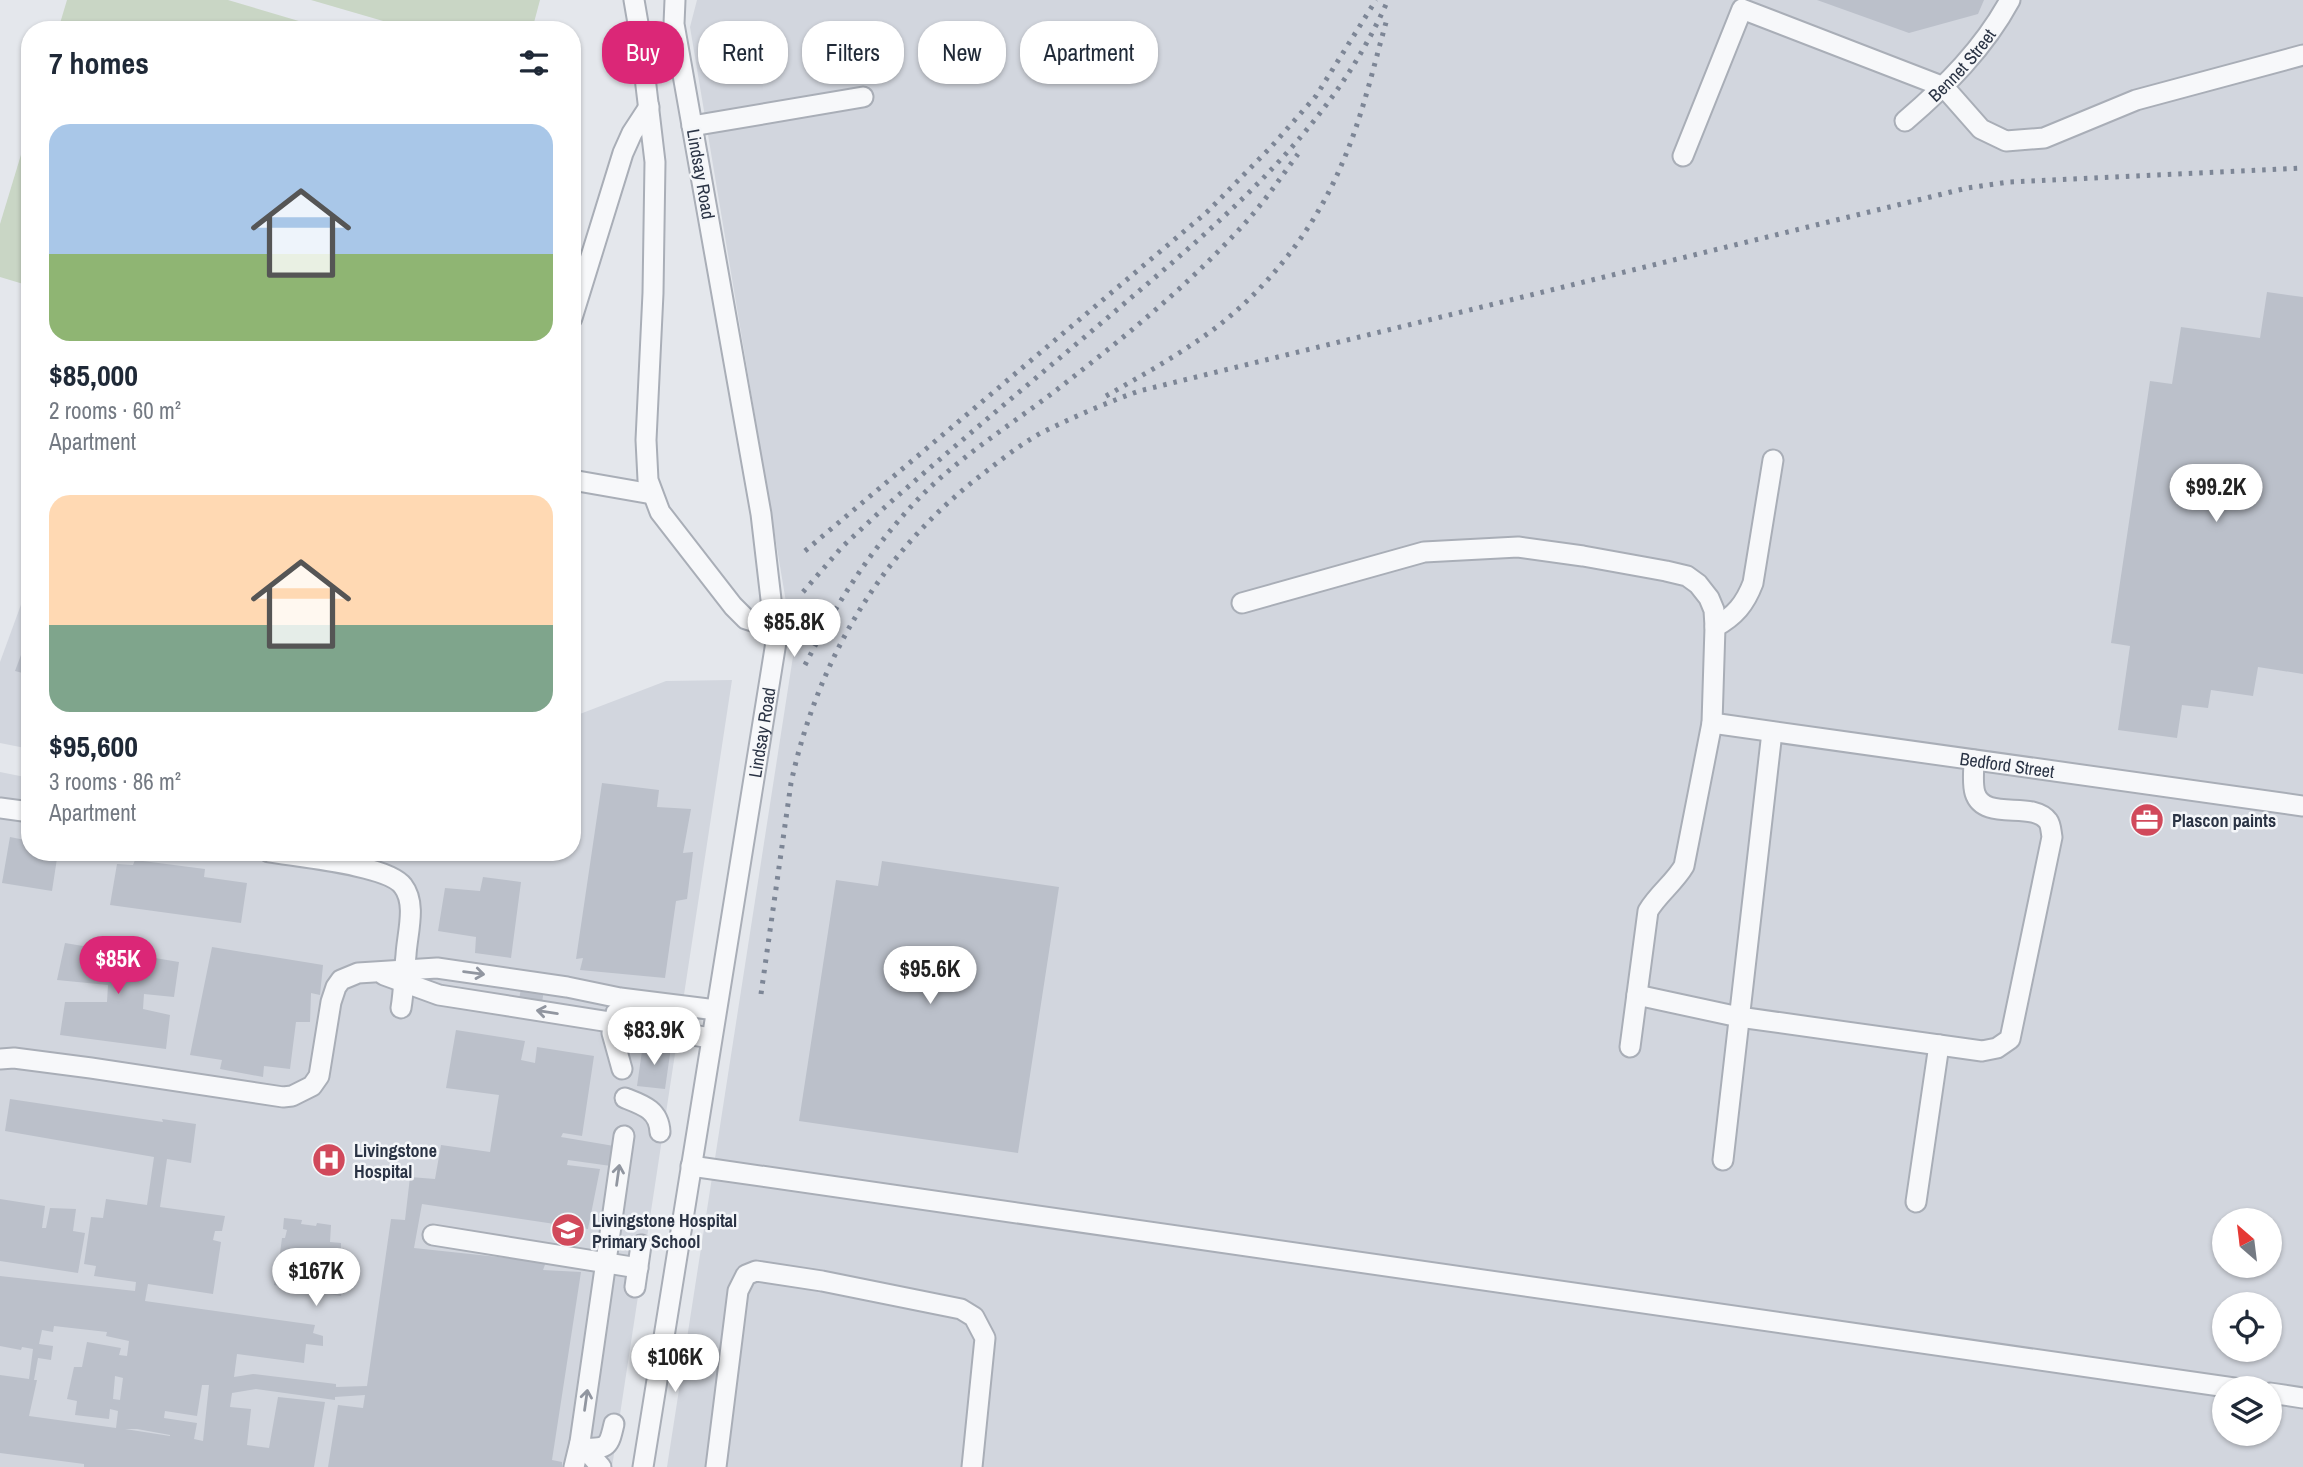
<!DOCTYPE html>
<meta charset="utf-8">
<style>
:root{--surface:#fff;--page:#f6f6f7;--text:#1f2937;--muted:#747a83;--accent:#db2777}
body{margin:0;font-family:"Archivo Narrow",sans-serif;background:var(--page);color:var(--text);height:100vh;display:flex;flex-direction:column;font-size:26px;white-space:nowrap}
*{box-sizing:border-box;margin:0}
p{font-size:23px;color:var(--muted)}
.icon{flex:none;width:38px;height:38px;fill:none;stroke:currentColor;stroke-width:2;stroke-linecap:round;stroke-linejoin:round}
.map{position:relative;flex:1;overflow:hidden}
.side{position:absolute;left:21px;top:21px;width:560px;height:840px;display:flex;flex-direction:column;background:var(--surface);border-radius:28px;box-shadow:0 2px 5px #0004}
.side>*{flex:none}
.top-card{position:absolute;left:602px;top:21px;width:665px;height:63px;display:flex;gap:14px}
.needle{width:46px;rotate:332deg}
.controls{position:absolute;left:2212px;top:1208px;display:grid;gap:14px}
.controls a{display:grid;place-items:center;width:70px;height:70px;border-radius:50%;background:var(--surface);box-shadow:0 2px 5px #0004;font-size:35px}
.price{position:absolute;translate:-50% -60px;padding:0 16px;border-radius:24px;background:#fff;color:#222;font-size:23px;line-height:46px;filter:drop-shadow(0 2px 4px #0008)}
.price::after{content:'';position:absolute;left:50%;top:42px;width:21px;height:16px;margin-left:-10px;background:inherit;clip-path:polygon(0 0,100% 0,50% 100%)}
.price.current{background:var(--accent);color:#fff}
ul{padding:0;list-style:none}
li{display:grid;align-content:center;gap:14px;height:371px;padding:0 28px}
li span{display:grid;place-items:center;height:217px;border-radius:21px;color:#555}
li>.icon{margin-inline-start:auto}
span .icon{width:126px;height:126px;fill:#fffc;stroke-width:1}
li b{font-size:30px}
h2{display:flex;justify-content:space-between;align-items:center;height:84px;padding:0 28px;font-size:30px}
.pill{padding:0 24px;border-radius:28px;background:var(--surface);box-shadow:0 2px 5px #0004;font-size:24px;line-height:63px}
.pill.current{background:var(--accent);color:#fff}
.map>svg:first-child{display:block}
.built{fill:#d2d6de;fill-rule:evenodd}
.green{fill:#c9d6c5}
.building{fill:#bbc0ca;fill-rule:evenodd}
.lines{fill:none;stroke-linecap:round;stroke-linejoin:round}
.minor-casing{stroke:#a9aeb7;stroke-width:23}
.minor{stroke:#f7f8fa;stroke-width:19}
.rail{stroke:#7d8696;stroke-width:5;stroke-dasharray:3.5 7;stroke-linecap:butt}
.oneway{stroke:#9196a0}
.labels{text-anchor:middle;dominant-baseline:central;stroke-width:5;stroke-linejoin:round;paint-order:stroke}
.street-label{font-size:18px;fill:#2b3445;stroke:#f4f6f9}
.poi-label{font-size:18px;font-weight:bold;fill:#2b3445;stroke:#f4f6f9;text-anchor:start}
</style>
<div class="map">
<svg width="2303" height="1467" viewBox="0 0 2303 1467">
<rect width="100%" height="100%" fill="#e4e7ec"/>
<g class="built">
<path d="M697,0h1606v1467h-1636l127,-817 -104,-623zM2224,1220h46v45h-46zM2224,1304h46v45h-46zM2224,1388h46v45h-46z"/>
<polygon points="30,580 30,749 0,743 0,662"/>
<polygon points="732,680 612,1467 0,1467 0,772 30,778 30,852 572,852 572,717 666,681"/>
</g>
<g class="green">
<polygon points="67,0 228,0 329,30 58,30"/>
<polygon points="311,0 540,0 532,30 414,30"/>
<polygon points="30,125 30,286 0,277 0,224"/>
</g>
<g class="building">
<polygon points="1817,0 1984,0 1978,14 1909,33"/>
<polygon points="2267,292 2303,297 2303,674 2258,667 2253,696 2211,690 2208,708 2182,705 2177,738 2118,730 2130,646 2111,643 2150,381 2172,384 2181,327 2260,338"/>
<polygon points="27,639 30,640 30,675 15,671"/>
<polygon points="602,783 659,790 657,807 691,809 683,853 693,852 687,899 676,901 665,978 580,970 583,958 576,959"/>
<polygon points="10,837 30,841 30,852 58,852 52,891 2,883"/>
<polygon points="135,860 205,869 204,877 247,883 241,923 110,905 117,864 133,865"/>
<polygon points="882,861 1059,887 1018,1153 799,1121 836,880 878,886"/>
<polygon points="483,877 521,882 511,958 475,953 476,937 438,931 445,888 480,891"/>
<polygon points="65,943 179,962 174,997 144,994 143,1009 170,1015 166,1049 60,1035 65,1002 107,1002 108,985 57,980"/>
<polygon points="212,947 323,965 320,995 311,993 310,1022 296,1022 290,1069 264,1066 263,1077 220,1069 222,1060 190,1055"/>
<polygon points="521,988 544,989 542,1003 519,1000"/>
<path d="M456,1030l69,11 -4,19 14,3 2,-16 57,9 -12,80 -19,-3 -2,4 53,9 -3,20 -43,-6 -1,5 33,4 -12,60 -166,-25 -8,44 132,14 -3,8 38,2 -29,188 10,2v5h-234l10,-62 25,3 2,-13 -30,2v3l-79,-11 -24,4 -2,14 21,2 -4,36 22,3 9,-51 47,5 -11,65h-230v-3l-84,-11v-78l29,4 4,-30 -11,-2 -1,3 -21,-4v-70l135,15 1,-9 -42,-6 2,-10 -12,-2 7,-47 12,1 3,-19 41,6 7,-48 -149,-26 5,-32 153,23 -1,-3 34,5 -5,39 -24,-4 -7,48 65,9 -3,15h-7l-2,9 8,2 -8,52 -65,-10 -3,17 170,24 -2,8 10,3v10l-17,-2 -2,19 -67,-9 -3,23 19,-3 83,10v3l31,-1 24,-167 14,1 5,-43 25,2 6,-34 49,7 9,-57 -53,-7zM54,1326l53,6 -1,4 23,5 -2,15 -8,-1 2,-7 -34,-6 -5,25h-8l-7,32 10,2 -2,14 34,4 1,-10 8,2 -2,17 -87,-12 8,-36h-3l4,-22 13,2 2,-14 -14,-2 3,-14 11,2zM115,1376l8,2 -3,22 -7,-1zM202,1385h7l-6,56 -9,-2 3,-16 -33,-5 1,-7 32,5zM125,1429h12l33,6v1z"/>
<polygon points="643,1044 671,1047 665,1089 637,1086"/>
<polygon points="0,1199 45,1206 42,1228 46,1228 50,1208 76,1209 73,1231 85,1233 78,1273 0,1261"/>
<polygon points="284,1218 302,1220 301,1224 316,1226 317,1223 331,1225 330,1242 341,1243 341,1248 348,1250 344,1275 336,1273 335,1283 343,1284 341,1296 274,1285 276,1275 281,1275 284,1262 279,1261 282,1238 285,1238 287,1230 283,1229"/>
</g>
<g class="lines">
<g class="minor-casing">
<g id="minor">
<polyline points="634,0 640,35 655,162 653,293 646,440 648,480 660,512 733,606 746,619 774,628"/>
<path id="s1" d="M1905,121c41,-35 79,-73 105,-121"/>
<polyline points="692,126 863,97"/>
<polyline points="1683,156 1742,9 1944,87 1981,129 2006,141 2044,138 2136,100 2303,55"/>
<polyline points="572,318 623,153 632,133 649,107"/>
<polyline points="572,480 652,494"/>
<path d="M1242,603l182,-51 94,-5 65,9 83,15 21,5 11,8 11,14 5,12 1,17 -3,96 -28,143c-10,17 -26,28 -36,45l-18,136"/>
<path d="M1715,627c20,-11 30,-23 38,-44l20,-123"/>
<path id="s2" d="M1712,723l591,83"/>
<polyline points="0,808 30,812"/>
<path d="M269,852c29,5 119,13 134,34 14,18 4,48 3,69 -2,18 -2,35 -5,53"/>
<polyline points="384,975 439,995 711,1038"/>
<path d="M1637,995l102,22 243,34 15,-3 13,-9 42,-202c-1,-5 -1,-12 -4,-16 -15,-21 -64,1 -73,-28 -3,-10 -1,-23 -1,-33"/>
<polyline points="616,1013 612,1033 622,1069"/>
<polyline points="0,1059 14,1058 91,1068 283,1097 292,1096 312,1086 319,1076 331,1002 336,987 341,980 358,973 437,968 567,987 620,998 716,1010"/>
<path d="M625,1098c18,7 34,12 35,34"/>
<polyline points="1723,1160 1772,732"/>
<polyline points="691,1166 2234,1388"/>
<polyline points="1916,1202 1939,1045"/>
<polyline points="433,1235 638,1268"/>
<polyline points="635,1287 641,1245"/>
<polyline points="2270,1393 2303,1398"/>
<polyline points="580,1443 601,1467"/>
<path d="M585,1448c23,1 24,-2 29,-24"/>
<polyline points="574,1467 580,1442 624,1136"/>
<path id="s3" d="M643,1467l133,-825 -15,-128 -87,-490 1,-24"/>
<polyline points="716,1467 738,1291 746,1275 756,1271 822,1281 961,1309 974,1317 985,1338 972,1467"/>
</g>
</g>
<use href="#minor" class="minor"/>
<g class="rail">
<path d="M1106,396c35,-20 71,-40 104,-64 56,-41 104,-102 131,-166 21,-47 32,-98 46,-147"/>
<polyline points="805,551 1207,212 1271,147 1316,96 1376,0"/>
<path d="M803,592l39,-45 43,-40c77,-68 156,-133 234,-199 106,-90 212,-178 269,-308"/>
<path d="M805,665c28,-55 60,-107 102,-154 46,-52 107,-87 161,-130 63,-49 125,-100 178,-159 19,-21 35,-45 52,-68"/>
<path d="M761,994l30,-211c27,-124 91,-233 193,-310 18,-14 37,-29 57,-40 32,-16 65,-30 98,-42l828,-203 42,-6 294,-14"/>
</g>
</g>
<defs><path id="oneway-shaft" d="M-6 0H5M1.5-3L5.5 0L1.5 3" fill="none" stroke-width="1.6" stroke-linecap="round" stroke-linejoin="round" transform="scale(1.75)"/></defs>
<g class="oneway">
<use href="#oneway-shaft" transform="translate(474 973) rotate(7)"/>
<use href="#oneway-shaft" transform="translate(547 1012) rotate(-171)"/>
<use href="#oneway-shaft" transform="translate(618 1175) rotate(-82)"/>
<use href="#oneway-shaft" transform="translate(586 1400) rotate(-82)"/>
</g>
<defs>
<g id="office-disc" transform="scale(1.75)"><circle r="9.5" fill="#d1495b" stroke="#f4f6f9"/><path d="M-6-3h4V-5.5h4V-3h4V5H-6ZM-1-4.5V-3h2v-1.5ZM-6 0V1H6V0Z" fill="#fff"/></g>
<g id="hospital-disc" transform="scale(1.75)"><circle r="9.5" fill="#d1495b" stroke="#f4f6f9"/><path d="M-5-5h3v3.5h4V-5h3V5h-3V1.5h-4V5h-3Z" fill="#fff"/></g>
<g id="school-disc" transform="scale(1.75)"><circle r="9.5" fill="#d1495b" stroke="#f4f6f9"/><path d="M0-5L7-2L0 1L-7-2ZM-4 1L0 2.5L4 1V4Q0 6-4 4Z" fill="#fff"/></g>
</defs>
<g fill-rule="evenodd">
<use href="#office-disc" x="2147" y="820"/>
<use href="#hospital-disc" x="329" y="1160"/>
<use href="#school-disc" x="568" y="1230"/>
</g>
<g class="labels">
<g class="street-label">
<text stroke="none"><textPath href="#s1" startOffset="80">Bennet Street</textPath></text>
<text transform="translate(701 174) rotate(80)">Lindsay Road</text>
<text stroke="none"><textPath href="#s3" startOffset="744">Lindsay Road</textPath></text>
<text stroke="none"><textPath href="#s2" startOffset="298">Bedford Street</textPath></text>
</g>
<g class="poi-label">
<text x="2172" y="820">Plascon paints</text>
<text x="354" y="1150">Livingstone<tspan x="354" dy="21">Hospital</tspan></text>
<text x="592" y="1220">Livingstone Hospital<tspan x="592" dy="21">Primary School</tspan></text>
</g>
</g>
</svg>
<div class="controls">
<a><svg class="needle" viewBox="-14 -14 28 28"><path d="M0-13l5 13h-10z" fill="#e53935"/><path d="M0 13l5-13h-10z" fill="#747a83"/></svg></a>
<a><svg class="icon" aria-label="locate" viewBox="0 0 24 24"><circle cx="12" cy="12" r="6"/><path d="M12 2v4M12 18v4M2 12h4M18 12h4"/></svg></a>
<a><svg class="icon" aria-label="layers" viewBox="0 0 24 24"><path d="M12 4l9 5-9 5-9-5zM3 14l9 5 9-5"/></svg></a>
</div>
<b class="price" style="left:2216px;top:524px">$99.2K</b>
<b class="price" style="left:794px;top:659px">$85.8K</b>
<b class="price current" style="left:118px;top:996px">$85K</b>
<b class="price" style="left:930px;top:1006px">$95.6K</b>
<b class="price" style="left:654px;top:1067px">$83.9K</b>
<b class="price" style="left:316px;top:1308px">$167K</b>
<b class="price" style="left:675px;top:1394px">$106K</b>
<div class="top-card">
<a class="pill current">Buy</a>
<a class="pill">Rent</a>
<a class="pill">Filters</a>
<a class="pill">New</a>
<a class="pill">Apartment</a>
</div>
<section class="side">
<h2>7 homes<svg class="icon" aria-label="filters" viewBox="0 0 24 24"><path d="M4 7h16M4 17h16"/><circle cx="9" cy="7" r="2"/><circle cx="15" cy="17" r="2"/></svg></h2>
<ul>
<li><span style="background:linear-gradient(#a9c7e8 60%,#8fb573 0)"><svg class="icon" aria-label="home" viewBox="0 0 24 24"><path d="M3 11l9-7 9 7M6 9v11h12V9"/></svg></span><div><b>$85,000</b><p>2 rooms · 60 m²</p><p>Apartment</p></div></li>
<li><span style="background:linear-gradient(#ffd9b3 60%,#7fa58c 0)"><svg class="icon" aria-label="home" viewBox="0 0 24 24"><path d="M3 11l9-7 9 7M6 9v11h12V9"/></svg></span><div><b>$95,600</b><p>3 rooms · 86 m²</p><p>Apartment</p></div></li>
</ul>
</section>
</div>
